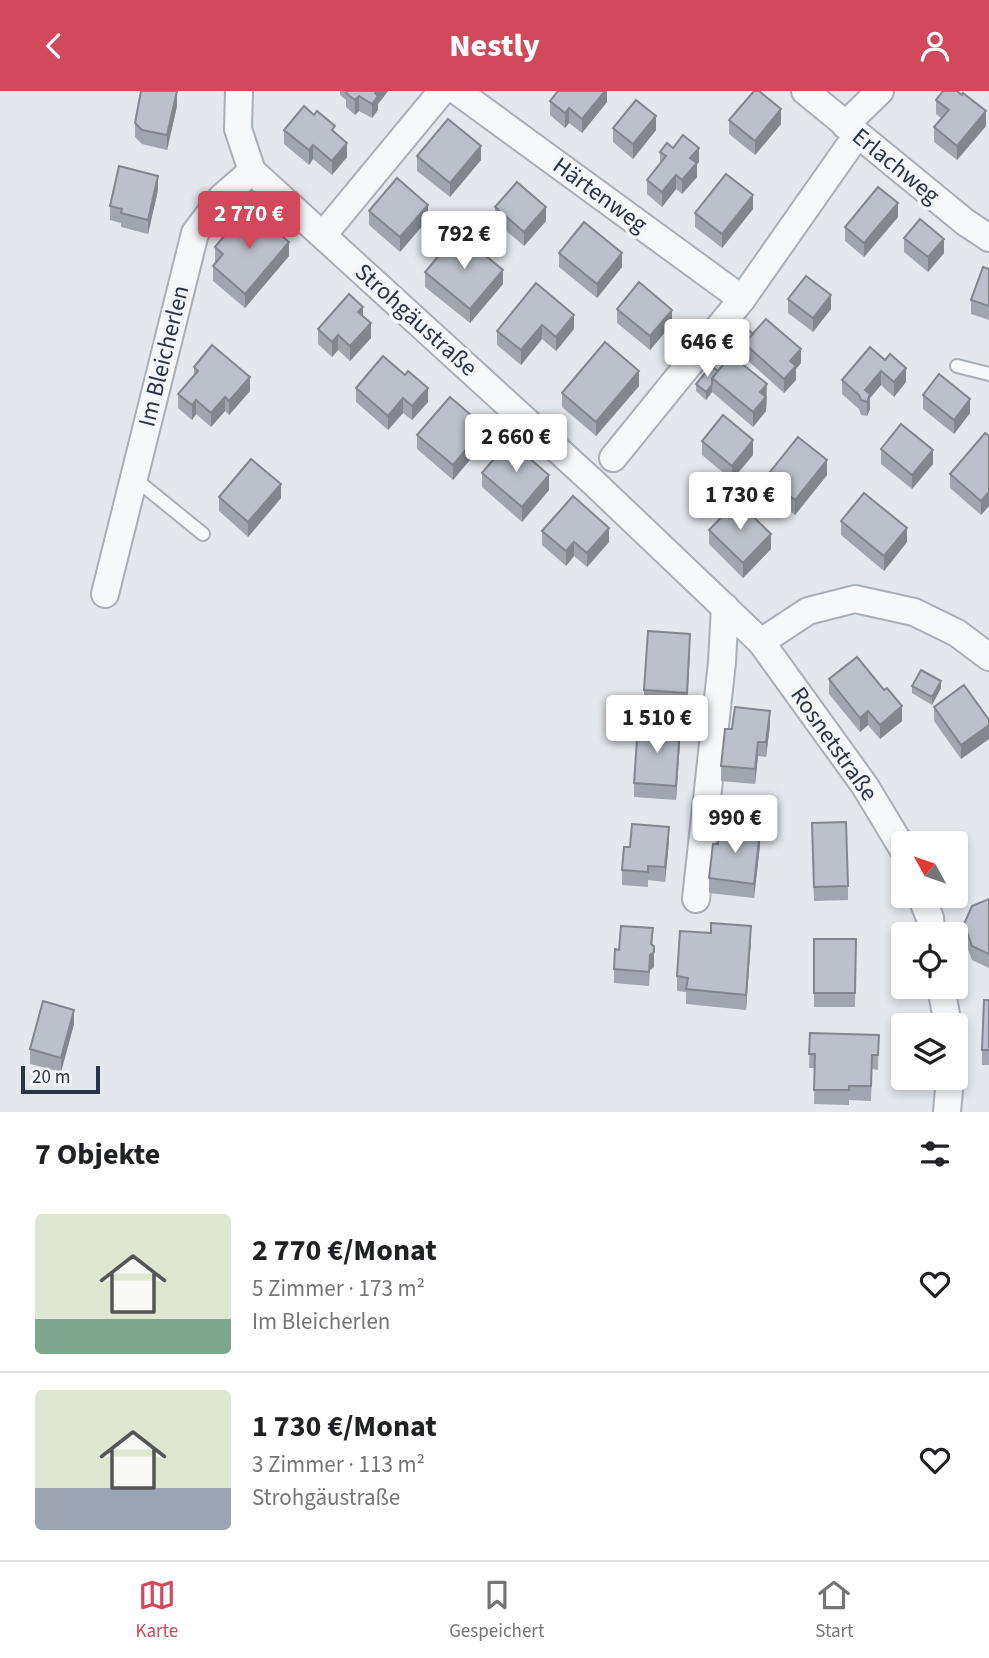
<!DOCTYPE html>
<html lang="de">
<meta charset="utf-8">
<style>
:root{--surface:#fff;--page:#f6f6f6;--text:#202124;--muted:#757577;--line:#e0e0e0;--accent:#d1495b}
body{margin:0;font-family:"Source Sans 3",sans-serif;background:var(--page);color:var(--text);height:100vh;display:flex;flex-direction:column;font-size:26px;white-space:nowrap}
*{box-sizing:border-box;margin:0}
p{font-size:23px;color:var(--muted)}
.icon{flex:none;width:38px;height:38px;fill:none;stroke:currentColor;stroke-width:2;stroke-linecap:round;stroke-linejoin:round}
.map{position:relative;height:1021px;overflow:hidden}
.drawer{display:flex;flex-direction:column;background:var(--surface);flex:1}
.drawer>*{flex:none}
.needle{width:46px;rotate:310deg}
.fabs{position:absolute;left:891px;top:740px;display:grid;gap:14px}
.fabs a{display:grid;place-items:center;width:77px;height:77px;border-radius:7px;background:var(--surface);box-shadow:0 4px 10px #0003;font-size:35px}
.scale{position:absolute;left:21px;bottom:18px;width:79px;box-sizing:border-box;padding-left:7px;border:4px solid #2b3445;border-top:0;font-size:19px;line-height:24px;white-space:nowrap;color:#2b3445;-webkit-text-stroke:5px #f4f6f9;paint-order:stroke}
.price{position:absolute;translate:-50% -60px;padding:0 16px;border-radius:7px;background:#fff;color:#222;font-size:23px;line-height:46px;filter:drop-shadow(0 2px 4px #0008)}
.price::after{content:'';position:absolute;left:50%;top:42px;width:21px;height:16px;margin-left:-10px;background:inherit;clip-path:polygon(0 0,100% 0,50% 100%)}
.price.on{background:var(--accent);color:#fff}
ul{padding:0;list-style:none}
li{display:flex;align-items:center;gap:21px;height:175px;padding:0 35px}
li+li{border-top:2px solid var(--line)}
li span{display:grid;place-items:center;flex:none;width:196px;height:140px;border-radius:7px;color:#555}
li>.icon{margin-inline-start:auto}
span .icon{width:84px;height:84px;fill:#fffc;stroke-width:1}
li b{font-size:30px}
h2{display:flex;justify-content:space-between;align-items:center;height:84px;padding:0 35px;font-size:30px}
header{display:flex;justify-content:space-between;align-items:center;height:91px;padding:0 35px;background:var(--accent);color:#fff;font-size:32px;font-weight:800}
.tab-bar{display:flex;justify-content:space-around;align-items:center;height:98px;border-top:2px solid var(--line);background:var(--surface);font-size:19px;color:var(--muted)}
.tab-bar a{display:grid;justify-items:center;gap:4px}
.tab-bar .on{color:var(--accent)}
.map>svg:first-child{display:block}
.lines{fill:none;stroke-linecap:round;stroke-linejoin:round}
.lane-casing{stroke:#a9aeb7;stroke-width:16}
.street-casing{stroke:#a9aeb7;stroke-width:30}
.lane{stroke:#f7f8fa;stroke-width:12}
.street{stroke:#f7f8fa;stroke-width:26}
.wall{fill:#a1a5ae}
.shaded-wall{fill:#83868d}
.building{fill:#bbc0ca;stroke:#83868d;stroke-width:2}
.labels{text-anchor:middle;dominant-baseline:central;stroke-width:7;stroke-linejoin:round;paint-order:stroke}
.street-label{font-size:24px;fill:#2b3445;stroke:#f4f6f9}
</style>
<header><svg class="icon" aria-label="back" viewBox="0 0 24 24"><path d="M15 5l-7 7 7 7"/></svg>Nestly<svg class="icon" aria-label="person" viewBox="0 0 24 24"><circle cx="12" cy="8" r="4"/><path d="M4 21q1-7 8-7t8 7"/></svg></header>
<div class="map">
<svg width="989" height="1021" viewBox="0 0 989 1021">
<rect width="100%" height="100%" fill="#e4e7ec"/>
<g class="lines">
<g class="lane-casing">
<g id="lane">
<polyline points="957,275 989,283"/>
<polyline points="134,387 203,443"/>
</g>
</g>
<g class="street-casing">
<g id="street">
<polyline points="239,0 238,38 252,80 593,391 761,551 865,695 903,758"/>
<polyline points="457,0 742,208"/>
<polyline points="805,0 965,131 989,147"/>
<polyline points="845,34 880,0"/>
<polyline points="323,144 442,0"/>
<polyline points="613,367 742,208 857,44"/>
<polyline points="105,503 195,142 222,106 252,80"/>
<polyline points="761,551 808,520 855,508 914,521 957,542 989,566"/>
<polyline points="921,805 930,827 932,844"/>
<polyline points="696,808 722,571 725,516"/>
<polyline points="941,896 948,934"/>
<polyline points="947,1021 950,987"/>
</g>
</g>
<use href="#lane" class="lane"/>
<use href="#street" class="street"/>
</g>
<g class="wall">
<polygon points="340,0 388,0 378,13 378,19 372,27 359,20 355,24 346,16 346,9 340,4"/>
<polygon points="607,0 607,11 582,42 569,32 565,37 550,24 550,10"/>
<polygon points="936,9 986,35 957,69 934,51 934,36 942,28 936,23"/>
<polygon points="177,15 167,59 142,53 135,46 135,32"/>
<polygon points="729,29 781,33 755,64 729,43"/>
<polygon points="613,37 656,39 633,68 613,51"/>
<polygon points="284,39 335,41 347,66 332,84 313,68 309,74 284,53"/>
<polygon points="673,57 699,71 697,73 697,86 682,103 676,98 662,116 647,103 647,89 660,72 660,61"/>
<polygon points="417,65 481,69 450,106 417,80"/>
<polygon points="158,99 148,143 121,136 121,132 110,129 110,115"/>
<polygon points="495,116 546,130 524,155 495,130"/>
<polygon points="753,118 722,157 695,136 695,122"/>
<polygon points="369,120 428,128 400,161 369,134"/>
<polygon points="898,126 864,166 845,150 845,136"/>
<polygon points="904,147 944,162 928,181 904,161"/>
<polygon points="215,156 289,165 245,217 213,190 213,175 216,171 215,171"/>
<polygon points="559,162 622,176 597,207 559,176"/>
<polygon points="989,178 989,229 971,223 971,209"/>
<polygon points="425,181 503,193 470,232 425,196"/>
<polygon points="536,192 574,238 556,260 542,248 521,274 497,254 497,240"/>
<polygon points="788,208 831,218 813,241 788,222"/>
<polygon points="617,218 672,233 650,259 617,232"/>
<polygon points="363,226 371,247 350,270 338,259 332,266 318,253 318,238"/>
<polygon points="753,243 801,272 796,278 796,289 784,302 745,267 741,271 730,260 730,253"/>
<polygon points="870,256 906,291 894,306 881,294 870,307 870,318 867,325 861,324 859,318 842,303 842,289"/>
<polygon points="194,276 250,300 229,324 225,320 211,336 196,323 192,329 178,317 178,303 194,285"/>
<polygon points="718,280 767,307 766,320 753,336 712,301 706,309 696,300 696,293"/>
<polygon points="639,295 596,345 562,316 562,302"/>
<polygon points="356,297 428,311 412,329 403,322 388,339 356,311"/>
<polygon points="923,304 970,322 954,343 923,318"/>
<polygon points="417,344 485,351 453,389 417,358"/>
<polygon points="989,345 989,415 981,424 950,397 950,383"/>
<polygon points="702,350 753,364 732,389 702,364"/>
<polygon points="881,358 933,373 912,398 881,373"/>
<polygon points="482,382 549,399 522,431 482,396"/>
<polygon points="827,384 795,424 766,401 766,386"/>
<polygon points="219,406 281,407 248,446 219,420"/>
<polygon points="841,430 907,451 884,480 841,444"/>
<polygon points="709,439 771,458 743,487 709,453"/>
<polygon points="542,440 609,451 587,476 574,465 566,475 542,454"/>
<polygon points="690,558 687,616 644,613 644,599"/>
<polygon points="829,588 902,630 880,648 868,634 860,641 829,603"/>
<polygon points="912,595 941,597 932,614 912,602"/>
<polygon points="934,616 989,629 989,648 961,668 934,630"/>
<polygon points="770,634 766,666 758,665 755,693 721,690 721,675 732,638"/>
<polygon points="680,651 676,709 634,706 634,692"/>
<polygon points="812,746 848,795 848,809 814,810"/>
<polygon points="669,750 665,791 648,789 648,796 622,794 622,779 630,756"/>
<polygon points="760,754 754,807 709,802 709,787"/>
<polygon points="989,808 989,877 972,869 964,848 964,833"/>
<polygon points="711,842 751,849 746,919 686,913 686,901 677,900 677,885"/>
<polygon points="814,848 856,848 855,916 814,916"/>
<polygon points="652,854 654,876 650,879 649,895 614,892 614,878 619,859"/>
<polygon points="989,909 989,974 982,974 982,959"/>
<polygon points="74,933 61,981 30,973 30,958"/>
<polygon points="810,942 879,944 878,979 872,978 871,1010 849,1009 849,1014 814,1013 815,977 809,977"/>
</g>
<g class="shaded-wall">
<polygon points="177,0 177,15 167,59 167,44"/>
<polygon points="377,0 388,0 378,13 378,19 372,27 372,13 375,2"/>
<polygon points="605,0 607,0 607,11 582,42 582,28"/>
<polygon points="359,5 359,20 355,24 355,9"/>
<polygon points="569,17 569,32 565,37 565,22"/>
<polygon points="781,18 781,33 755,64 755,50"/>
<polygon points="986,20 986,35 957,69 957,55"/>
<polygon points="656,25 656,39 633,68 633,53"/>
<polygon points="347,52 347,66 332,84 332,70"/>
<polygon points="313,54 313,68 309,74 309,59"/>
<polygon points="481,55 481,69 450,106 450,92"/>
<polygon points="699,57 699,71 697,73 697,86 682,103 682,89 690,67"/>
<polygon points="676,84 676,98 662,116 662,101"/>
<polygon points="158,85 158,99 148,143 148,129"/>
<polygon points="753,104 753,118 722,157 722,143"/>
<polygon points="898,112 898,126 864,166 864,152"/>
<polygon points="428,114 428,128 400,161 400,146"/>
<polygon points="546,116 546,130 524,155 524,141"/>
<polygon points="944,148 944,162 928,181 928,166"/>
<polygon points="289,151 289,165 245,217 245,203"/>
<polygon points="622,162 622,176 597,207 597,193"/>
<polygon points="503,179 503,193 470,232 470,218"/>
<polygon points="831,204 831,218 813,241 813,227"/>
<polygon points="363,216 363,230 358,221"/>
<polygon points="672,219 672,233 650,259 650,245"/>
<polygon points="574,224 574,238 556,260 556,246"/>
<polygon points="371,232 371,247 350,270 350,255"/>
<polygon points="542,234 542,248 521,274 521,259"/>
<polygon points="338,244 338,259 332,266 332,251"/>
<polygon points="801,258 801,272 796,278 796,289 784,302 784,288 790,270"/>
<polygon points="744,260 744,267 741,271 741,263"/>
<polygon points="906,277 906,291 894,306 894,291"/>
<polygon points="639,280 639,295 596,345 596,331"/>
<polygon points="881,280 881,294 870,307 870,318 867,325 867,311 865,299"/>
<polygon points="250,286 250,300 229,324 229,310"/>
<polygon points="767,293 766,320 753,336 753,321 760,301"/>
<polygon points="712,294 712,301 706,309 706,301"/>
<polygon points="428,297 428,311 412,329 412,315"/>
<polygon points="225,306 225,320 211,336 211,322"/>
<polygon points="403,307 403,322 388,339 388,325"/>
<polygon points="970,308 970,322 954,343 954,329"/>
<polygon points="196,309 196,323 192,329 192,314"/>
<polygon points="485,336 485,351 453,389 453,374"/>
<polygon points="753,349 753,364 732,389 732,375"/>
<polygon points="933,359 933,373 912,398 912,384"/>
<polygon points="827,369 827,384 795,424 795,409"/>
<polygon points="549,384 549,399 522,431 522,416"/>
<polygon points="281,393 281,407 248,446 248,431"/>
<polygon points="989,401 989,415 981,424 981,410"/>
<polygon points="609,437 609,451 587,476 587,462"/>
<polygon points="907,437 907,451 884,480 884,465"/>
<polygon points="771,443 771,458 743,487 743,472"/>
<polygon points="574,451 574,465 566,475 566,460"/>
<polygon points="690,543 690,558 687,616 687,602"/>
<polygon points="941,590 941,597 932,614 932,606"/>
<polygon points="902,615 902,630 880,648 880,634"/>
<polygon points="770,620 770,634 766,666 766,651"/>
<polygon points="868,620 868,634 860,641 860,627"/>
<polygon points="989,634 989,648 961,668 961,654"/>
<polygon points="680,636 680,651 676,709 676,695"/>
<polygon points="758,651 758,665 755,693 755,678"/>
<polygon points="669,736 669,750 665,791 665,776"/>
<polygon points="760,740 760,754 754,807 754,793"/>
<polygon points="751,835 751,849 746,919 746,904"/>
<polygon points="653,837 652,863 654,855 654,876 650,879 649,895"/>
<polygon points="74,919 74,933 61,981 61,967"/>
</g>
<g class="building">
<polygon points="141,0 177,0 167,44 142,39 135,32"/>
<polygon points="348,0 377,0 375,2 378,5 372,13 359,5 355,9 346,2"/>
<polygon points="558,0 605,0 582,28 569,17 565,22 550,10"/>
<polygon points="754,0 759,0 781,18 755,50 729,29"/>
<polygon points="943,0 957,0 962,4 963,2 986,20 957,55 934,36 949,19 936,9"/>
<polygon points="636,9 656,25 633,53 613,37"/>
<polygon points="304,15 314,24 317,20 335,35 332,39 347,52 332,70 313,54 309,59 284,39"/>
<polygon points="448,28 481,55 450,92 417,65"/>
<polygon points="683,44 699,57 690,67 697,72 682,89 676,84 662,101 647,89 666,65 660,61 667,52 673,57"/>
<polygon points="119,75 158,85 148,129 121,122 122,118 110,115"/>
<polygon points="726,83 753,104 722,143 695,122"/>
<polygon points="397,87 428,114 400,146 369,120"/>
<polygon points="517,91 546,116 524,141 495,116"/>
<polygon points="878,96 898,112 864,152 845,136"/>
<polygon points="243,123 251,130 257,123 289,151 245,203 213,175 223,163 215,156"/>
<polygon points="920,128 944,148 928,166 904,147"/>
<polygon points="584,131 622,162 597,193 559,162"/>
<polygon points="458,142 503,179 470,218 425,181"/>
<polygon points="983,176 989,178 989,215 971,209"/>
<polygon points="806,185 831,204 813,227 788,208"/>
<polygon points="639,191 672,219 650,245 617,218"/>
<polygon points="536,192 574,224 556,246 542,234 521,259 497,240"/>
<polygon points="349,203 363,216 358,221 371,232 350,255 338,244 332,251 318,238"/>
<polygon points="766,228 801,258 790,270 796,275 784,288 744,252"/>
<polygon points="745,236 753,243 744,252 744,260 741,263 730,253"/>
<polygon points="605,251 639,280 596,331 562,302"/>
<polygon points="212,254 250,286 229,310 225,306 211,322 196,309 192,314 178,303 198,280 194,276"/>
<polygon points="870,256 885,269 890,263 906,277 894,291 881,280 865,299 870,303 867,311 861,309 859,304 842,289"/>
<polygon points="731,264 767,293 760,301 766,306 753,321 712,287"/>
<polygon points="383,265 405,284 408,280 428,297 412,315 403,307 388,325 356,297"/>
<polygon points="711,275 718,280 712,287 712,294 706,301 696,293"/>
<polygon points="939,283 970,308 954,329 923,304"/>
<polygon points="450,306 485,336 453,374 417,344"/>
<polygon points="723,324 753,349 732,375 702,350"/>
<polygon points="901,333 933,359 912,384 881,358"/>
<polygon points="985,342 989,345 989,401 981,410 950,383"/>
<polygon points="798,346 827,369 795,409 766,386"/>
<polygon points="509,350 549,384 522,416 482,382"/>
<polygon points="251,368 281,393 248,431 219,406"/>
<polygon points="864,402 907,437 884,465 841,430"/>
<polygon points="573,405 609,437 587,462 574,451 566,460 542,440"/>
<polygon points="737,410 771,443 743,472 709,439"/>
<polygon points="648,540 690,543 687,602 644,599"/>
<polygon points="857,566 884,599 887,597 902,615 880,634 868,620 860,627 829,588"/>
<polygon points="921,579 941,590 932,606 912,595"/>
<polygon points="964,594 989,629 989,634 961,654 934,616"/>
<polygon points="735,616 770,620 766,651 758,651 755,678 721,675 725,638 732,638"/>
<polygon points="638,634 680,636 676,695 634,692"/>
<polygon points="846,731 848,795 814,796 812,732"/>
<polygon points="632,733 669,736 665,776 648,775 648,781 622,779 624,756 630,756"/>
<polygon points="721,735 760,740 754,793 709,787 713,753 718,753"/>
<polygon points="989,808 989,863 972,855 964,833 972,815"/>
<polygon points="711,832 751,835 746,904 686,898 688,887 677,885 680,840 711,842"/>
<polygon points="621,835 653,837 651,853 654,855 654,861 650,864 649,881 614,878 615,858 619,859"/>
<polygon points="814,848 856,848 855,902 814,902"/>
<polygon points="984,909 989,909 989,959 982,959"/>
<polygon points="43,910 74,919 61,967 30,958"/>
<polygon points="810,942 879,944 878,964 872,964 871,995 849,995 849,999 814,999 815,963 809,963"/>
</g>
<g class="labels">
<g class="street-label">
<text transform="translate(896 75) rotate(39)">Erlachweg</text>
<text transform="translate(600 104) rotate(36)">Härtenweg</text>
<text transform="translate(416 229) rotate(42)">Strohgäustraße</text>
<text transform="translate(164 265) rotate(-76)">Im Bleicherlen</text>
<text transform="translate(834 653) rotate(55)">Rosnetstraße</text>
</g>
</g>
</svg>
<div class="fabs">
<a><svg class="needle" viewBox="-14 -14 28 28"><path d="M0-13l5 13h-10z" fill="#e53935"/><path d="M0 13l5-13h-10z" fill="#757577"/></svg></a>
<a><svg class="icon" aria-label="locate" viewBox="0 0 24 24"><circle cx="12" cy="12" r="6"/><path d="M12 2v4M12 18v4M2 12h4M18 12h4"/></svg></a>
<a><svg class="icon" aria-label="layers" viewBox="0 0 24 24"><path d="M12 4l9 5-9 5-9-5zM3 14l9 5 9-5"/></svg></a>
</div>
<div class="scale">20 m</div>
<b class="price on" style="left:249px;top:160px">2 770 €</b>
<b class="price" style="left:464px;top:180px">792 €</b>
<b class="price" style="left:707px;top:288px">646 €</b>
<b class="price" style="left:516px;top:383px">2 660 €</b>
<b class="price" style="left:740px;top:441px">1 730 €</b>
<b class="price" style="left:657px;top:664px">1 510 €</b>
<b class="price" style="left:735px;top:764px">990 €</b>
</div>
<section class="drawer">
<h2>7 Objekte<svg class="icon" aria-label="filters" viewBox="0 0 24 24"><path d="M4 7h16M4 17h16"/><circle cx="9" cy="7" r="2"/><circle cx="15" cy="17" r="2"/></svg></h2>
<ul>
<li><span style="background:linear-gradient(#dfe7d0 75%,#7fa58c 0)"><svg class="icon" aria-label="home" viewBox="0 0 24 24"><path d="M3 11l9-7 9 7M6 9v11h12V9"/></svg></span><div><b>2 770 €/Monat</b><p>5 Zimmer · 173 m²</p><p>Im Bleicherlen</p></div><svg class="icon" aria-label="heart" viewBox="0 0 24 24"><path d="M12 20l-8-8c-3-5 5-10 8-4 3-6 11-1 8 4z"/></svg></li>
<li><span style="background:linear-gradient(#dfe7d0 70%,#9aa5b1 0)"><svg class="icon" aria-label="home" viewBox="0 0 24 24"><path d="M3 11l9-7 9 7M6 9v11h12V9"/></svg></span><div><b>1 730 €/Monat</b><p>3 Zimmer · 113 m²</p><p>Strohgäustraße</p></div><svg class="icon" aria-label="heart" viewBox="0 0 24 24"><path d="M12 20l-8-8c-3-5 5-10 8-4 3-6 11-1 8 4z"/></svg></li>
</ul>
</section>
<nav class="tab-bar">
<a class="on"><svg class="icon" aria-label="map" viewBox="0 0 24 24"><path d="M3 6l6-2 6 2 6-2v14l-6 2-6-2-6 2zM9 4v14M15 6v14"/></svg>Karte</a>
<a><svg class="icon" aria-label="saved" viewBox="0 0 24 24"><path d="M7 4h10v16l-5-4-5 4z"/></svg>Gespeichert</a>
<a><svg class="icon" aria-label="home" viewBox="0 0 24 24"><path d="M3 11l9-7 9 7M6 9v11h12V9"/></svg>Start</a>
</nav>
